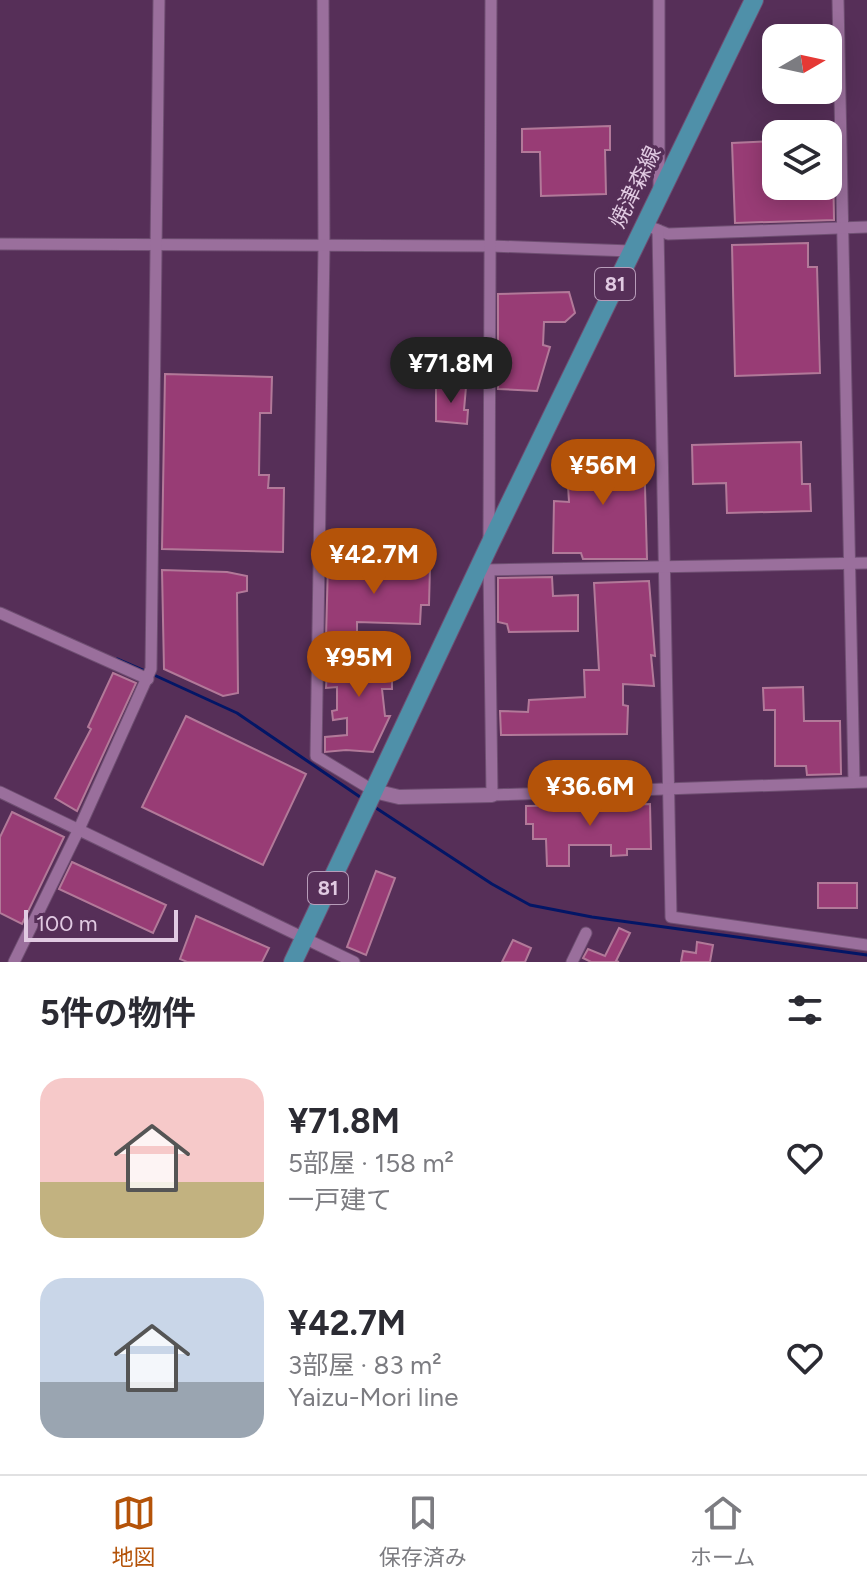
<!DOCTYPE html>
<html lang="ja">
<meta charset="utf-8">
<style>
:root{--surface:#fff;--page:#f7f7f7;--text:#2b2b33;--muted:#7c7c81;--line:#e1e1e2;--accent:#b45309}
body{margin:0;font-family:Figtree,"Noto Sans JP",sans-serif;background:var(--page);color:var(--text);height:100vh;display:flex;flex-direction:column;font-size:30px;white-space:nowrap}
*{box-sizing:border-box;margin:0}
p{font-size:26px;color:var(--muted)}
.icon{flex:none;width:44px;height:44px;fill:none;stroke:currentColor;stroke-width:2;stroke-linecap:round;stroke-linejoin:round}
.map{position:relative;height:962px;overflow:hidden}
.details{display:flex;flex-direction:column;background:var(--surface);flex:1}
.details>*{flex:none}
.needle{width:52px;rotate:81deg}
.buttons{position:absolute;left:762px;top:24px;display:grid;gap:16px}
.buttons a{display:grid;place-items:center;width:80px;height:80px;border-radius:16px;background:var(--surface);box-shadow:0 4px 20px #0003;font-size:40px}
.scale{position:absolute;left:24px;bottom:20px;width:154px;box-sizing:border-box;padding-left:8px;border:4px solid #e1cae2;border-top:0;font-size:22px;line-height:28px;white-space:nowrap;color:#e1cae2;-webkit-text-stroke:6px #562f58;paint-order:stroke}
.price{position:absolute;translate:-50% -68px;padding:0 18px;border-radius:28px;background:var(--accent);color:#fff;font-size:26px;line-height:52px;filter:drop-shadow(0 2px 4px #0008)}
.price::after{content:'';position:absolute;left:50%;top:48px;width:24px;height:18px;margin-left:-12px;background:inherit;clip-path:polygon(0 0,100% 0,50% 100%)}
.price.selected{background:#222;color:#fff}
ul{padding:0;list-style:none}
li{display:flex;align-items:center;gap:24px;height:200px;padding:0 40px}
li span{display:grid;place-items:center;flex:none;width:224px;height:160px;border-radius:24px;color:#555}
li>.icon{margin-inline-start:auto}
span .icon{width:96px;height:96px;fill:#fffc;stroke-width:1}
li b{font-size:34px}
h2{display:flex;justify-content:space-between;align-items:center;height:96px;padding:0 40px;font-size:34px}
.tab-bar{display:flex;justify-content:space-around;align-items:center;height:112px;border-top:2px solid var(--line);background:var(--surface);font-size:22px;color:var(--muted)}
.tab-bar a{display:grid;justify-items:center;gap:4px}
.tab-bar .selected{color:var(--accent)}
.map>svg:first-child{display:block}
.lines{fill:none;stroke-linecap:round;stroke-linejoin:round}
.stream{stroke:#031666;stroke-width:3}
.building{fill:#983c75;stroke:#b27999;stroke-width:2}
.minor-casing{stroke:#6f4f72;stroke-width:13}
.tertiary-casing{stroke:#6f4f72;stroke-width:16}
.primary-casing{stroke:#6f4f72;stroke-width:20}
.minor{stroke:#9a6f9c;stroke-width:11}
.tertiary{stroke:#9a6f9c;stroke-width:14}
.primary{stroke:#4f90a9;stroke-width:18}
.labels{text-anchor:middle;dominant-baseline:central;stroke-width:7;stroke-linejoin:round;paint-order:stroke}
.shield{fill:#562f58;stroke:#b79cb9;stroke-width:2}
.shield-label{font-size:20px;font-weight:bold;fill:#e1cae2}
.street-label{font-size:22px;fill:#e1cae2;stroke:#562f58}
</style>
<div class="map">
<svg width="867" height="962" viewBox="0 0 867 962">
<rect width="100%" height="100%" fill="#562f58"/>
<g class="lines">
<g class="stream">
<polyline points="117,659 147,672"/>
<polyline points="154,675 237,713 363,799"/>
<polyline points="373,806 492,884 530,905 592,917 867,955"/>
</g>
</g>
<g class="building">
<polygon points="610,126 610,150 605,150 606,194 541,196 540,152 522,152 522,129"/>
<polygon points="776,141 776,186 828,186 828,161 833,161 834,220 735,223 732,143"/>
<polygon points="808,243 808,267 817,267 820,373 735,376 732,245"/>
<polygon points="569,292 575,313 565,322 544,322 543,345 550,347 537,391 498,389 498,294"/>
<polygon points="165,374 272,377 271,413 260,413 259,475 269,475 268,488 284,488 283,552 162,549"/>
<polygon points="436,387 466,387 464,410 468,410 467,424 436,421"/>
<polygon points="801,442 802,484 810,484 811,511 727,513 726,483 693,484 692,445"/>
<polygon points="644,451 647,559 583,559 581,553 553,553 554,501 569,502 566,453"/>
<polygon points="328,563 430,566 429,605 421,605 420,624 357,622 357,639 326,638"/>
<polygon points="162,570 227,572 247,576 247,591 237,593 238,693 223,696 164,669"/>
<polygon points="552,577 553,596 578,595 578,631 509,632 507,624 498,622 498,578"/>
<polygon points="649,581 655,656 651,655 654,686 623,684 623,705 628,706 627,734 501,735 500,711 528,712 529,700 585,697 584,670 599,670 594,583"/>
<polygon points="328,654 392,654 392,689 382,689 385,716 390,716 373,752 346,750 325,752 325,737 347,735 347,718 333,720 332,711 337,710 337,687 326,688"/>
<polygon points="113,673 136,683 77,811 55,798 91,729 88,727"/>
<polygon points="803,687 804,721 840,721 841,774 807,775 806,766 775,766 775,710 764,710 763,688"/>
<polygon points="186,716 306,774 263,865 142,807"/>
<polygon points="650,804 651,849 627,849 627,855 611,856 611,845 569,845 569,866 547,866 546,839 533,839 533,824 526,824 526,806"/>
<polygon points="12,812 64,837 22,924 0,913 0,837"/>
<polygon points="72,862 166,905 153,933 59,889"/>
<polygon points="376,871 395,878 366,955 347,947"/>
<rect x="818" y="883" width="39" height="25"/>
<polygon points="196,916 269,948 262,962 187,962 180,959"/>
<polygon points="619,928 630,933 616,961 619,962 591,962 583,958 588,949 605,956"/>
<polygon points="513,940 531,948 525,962 502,962"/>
<polygon points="697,942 713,945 710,962 681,962 683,951 696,953"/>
</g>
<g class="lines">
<g class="minor-casing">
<g id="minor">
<polyline points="323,0 324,247 316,756 374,791"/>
<polyline points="838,0 854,782"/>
<polyline points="659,187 659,0"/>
<polyline points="653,228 668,234 867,227"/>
<polyline points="658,230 671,917 867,945"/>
<polyline points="0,244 491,246 631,251"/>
<polyline points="489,538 491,0"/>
<polyline points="484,570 867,563"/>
<polyline points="489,570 492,795 867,782"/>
<polyline points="0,613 148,679"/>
<polyline points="0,792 354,962"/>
<polyline points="14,962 79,829 151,669 159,0"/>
<polyline points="572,962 586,933"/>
</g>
</g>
<g class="tertiary-casing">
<polyline id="tertiary" points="374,791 399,797 492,795"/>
</g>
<g class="primary-casing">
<polyline id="primary" points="293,962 489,546 754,0"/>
</g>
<use href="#minor" class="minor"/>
<use href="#tertiary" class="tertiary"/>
<use href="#primary" class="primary"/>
</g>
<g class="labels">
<g class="shield">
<rect x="595" y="268" width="40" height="32" rx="6"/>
<rect x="308" y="872" width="40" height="32" rx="6"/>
</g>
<g class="shield-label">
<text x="615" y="284">81</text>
<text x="328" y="888">81</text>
</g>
<g class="street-label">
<text transform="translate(635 187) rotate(-64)">焼津森線</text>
</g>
</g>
</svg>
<div class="buttons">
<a><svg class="needle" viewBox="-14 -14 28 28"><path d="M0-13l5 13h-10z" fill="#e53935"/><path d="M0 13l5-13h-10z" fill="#7c7c81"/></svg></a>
<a><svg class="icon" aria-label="layers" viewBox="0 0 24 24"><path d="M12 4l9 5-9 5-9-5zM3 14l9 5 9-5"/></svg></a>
</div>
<div class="scale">100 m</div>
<b class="price selected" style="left:451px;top:405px">¥71.8M</b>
<b class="price" style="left:603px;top:507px">¥56M</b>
<b class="price" style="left:374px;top:596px">¥42.7M</b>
<b class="price" style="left:359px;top:699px">¥95M</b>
<b class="price" style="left:590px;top:828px">¥36.6M</b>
</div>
<section class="details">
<h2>5件の物件<svg class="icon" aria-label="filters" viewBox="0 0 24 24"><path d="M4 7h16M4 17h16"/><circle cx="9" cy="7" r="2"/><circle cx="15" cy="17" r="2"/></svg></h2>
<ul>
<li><span style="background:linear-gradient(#f6c9c9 65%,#c2b280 0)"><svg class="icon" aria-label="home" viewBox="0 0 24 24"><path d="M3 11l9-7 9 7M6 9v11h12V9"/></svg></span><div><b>¥71.8M</b><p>5部屋 · 158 m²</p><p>一戸建て</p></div><svg class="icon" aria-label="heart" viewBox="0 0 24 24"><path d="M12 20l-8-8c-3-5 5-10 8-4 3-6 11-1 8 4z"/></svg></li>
<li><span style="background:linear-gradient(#c9d6e8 65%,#9aa5b1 0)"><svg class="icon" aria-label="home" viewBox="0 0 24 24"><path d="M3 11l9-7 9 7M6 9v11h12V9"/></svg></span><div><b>¥42.7M</b><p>3部屋 · 83 m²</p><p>Yaizu-Mori line</p></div><svg class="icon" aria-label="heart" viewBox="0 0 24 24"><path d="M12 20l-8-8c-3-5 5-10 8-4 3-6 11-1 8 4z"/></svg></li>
</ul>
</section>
<nav class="tab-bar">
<a class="selected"><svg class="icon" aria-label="map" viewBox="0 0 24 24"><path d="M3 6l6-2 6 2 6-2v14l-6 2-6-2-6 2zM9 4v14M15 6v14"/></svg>地図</a>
<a><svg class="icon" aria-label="saved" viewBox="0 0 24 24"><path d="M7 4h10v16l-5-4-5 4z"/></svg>保存済み</a>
<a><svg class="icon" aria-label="home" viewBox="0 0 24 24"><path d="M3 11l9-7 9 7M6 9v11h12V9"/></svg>ホーム</a>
</nav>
